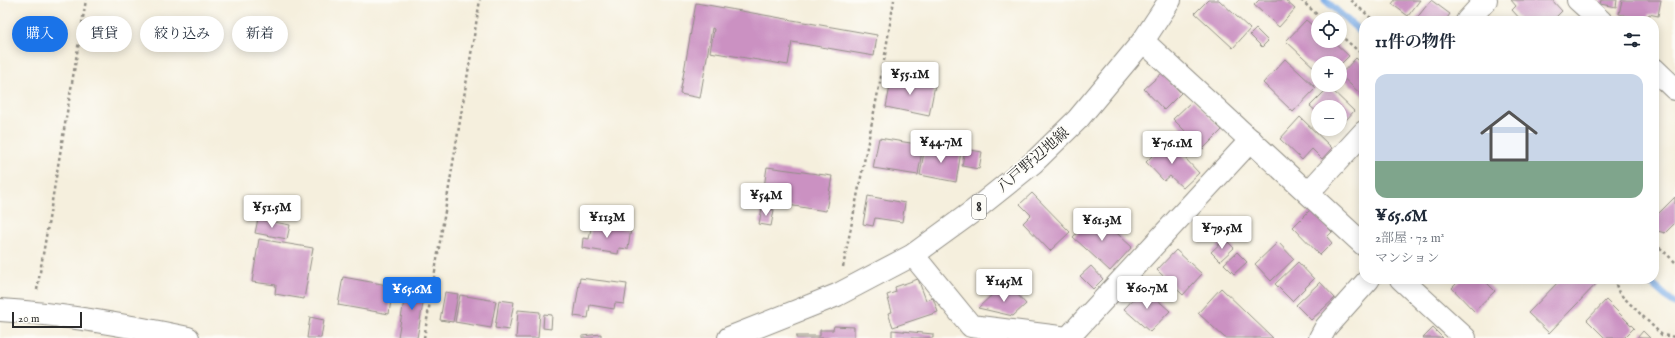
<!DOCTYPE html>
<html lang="ja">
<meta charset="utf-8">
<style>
:root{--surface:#fff;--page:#f2f2f3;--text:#1f2937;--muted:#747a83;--accent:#1a73e8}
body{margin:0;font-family:"IM FELL English","Noto Serif JP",serif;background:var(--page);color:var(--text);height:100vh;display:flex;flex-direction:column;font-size:15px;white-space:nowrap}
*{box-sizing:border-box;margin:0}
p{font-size:13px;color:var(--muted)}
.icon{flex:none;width:22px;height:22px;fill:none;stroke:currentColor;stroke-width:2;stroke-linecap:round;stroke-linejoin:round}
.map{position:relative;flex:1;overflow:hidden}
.drawer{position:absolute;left:1359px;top:16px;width:300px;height:268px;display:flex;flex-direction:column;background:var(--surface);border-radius:16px;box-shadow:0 2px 10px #0003}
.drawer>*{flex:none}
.hud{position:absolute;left:12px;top:16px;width:380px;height:36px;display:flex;gap:8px}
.fabs{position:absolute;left:1311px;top:12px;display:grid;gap:8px}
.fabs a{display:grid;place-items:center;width:36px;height:36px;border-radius:50%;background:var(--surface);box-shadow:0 2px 10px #0003;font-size:20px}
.scale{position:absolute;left:12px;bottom:10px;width:70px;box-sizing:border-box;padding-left:4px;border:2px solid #2b2b2b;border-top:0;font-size:11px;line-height:14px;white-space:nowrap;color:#2b2b2b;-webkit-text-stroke:3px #fdfcf7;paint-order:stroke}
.price{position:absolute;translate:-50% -34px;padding:0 9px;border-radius:4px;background:#fff;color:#222;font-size:13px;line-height:26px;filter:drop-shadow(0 1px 2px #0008)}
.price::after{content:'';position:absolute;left:50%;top:24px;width:12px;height:9px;margin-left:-6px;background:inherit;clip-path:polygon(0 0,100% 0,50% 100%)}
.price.active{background:var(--accent);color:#fff}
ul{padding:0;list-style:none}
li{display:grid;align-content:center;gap:8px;height:212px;padding:0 16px}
li span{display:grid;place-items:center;height:124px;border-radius:12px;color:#555}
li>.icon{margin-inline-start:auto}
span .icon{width:72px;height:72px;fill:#fffc;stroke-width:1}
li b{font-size:17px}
h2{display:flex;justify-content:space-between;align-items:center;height:48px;padding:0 16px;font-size:17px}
.tag{padding:0 14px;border-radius:18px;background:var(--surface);box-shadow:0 2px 10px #0003;font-size:14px;line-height:36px}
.tag.active{background:var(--accent);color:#fff}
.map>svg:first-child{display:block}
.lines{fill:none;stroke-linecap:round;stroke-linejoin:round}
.stream{stroke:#7daee8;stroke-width:7}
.building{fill:#cb91c2}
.street-casing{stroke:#908d84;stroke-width:24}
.primary-casing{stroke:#908d84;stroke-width:24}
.path{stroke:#908d84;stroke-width:2.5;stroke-dasharray:3 3;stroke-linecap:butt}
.street{stroke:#fff;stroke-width:22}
.primary{stroke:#fff;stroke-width:22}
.labels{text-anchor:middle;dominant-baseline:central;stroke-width:3.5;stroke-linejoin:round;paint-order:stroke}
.shield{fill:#fdfcf7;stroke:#6a6a68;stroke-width:1}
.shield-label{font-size:14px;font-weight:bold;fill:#2b2b2b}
.street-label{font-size:15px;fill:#2b2b2b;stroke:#fdfcf7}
</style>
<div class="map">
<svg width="1675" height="338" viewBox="0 0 1675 338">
<rect width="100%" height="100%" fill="#fdfcf7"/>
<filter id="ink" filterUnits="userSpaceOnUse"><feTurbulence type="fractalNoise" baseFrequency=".025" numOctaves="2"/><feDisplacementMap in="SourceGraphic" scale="8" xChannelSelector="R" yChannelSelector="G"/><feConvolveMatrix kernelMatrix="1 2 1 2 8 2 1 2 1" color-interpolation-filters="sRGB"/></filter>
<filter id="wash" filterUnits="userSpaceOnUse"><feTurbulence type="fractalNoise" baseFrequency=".012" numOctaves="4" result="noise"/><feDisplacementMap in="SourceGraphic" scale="16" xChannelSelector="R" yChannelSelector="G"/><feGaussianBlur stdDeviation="0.9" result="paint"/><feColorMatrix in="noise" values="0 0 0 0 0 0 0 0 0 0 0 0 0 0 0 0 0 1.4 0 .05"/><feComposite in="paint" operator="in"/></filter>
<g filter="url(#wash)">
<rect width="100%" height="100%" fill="#f5efdd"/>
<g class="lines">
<g class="stream">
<polyline points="1325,0 1364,35"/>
<polyline points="1646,279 1675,304"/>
</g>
</g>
<g id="blocks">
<g class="building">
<polygon points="1208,0 1219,0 1250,29 1233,48 1195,13"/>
<polygon points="1259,0 1285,0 1295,9 1279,27 1254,5"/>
<polygon points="1395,0 1420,0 1408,16 1392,4"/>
<polygon points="1431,0 1450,14 1445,21 1418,21 1416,19"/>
<polygon points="1511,0 1552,0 1562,11 1552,21 1522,21 1512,10 1516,6"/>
<polygon points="1601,0 1617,0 1616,7 1600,4"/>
<polygon points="1622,0 1661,0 1658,16 1649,14 1648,20 1619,14"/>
<polygon points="696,3 877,35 874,56 792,42 788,65 710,52 714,29 712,28 700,98 680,94"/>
<polygon points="1306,20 1318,30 1318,41 1329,41 1332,44 1334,42 1349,56 1340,65 1340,63 1318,63 1318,71 1286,41"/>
<polygon points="1256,29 1268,41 1262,47 1250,35"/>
<polygon points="1356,58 1364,65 1364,97 1340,75"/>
<polygon points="1285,59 1316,88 1293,112 1263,83"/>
<polygon points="1162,73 1181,93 1164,110 1144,89"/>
<polygon points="892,76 935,85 929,116 886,107"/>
<polygon points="1329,87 1354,111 1340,127 1340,107 1318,107 1318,113 1310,106"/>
<polygon points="1193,100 1222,130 1203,149 1173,119"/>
<polygon points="1300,117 1332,148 1322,159 1312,149 1302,160 1280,139"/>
<polygon points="879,138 923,145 918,175 873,168"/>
<polygon points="1168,140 1199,173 1183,188 1170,176 1164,181 1146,162"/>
<polygon points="925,146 961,152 956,182 920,175"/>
<polygon points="965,149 982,152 979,169 962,166"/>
<polygon points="767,167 832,176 826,211 762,201"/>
<polygon points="1032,193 1070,232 1050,251 1023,223 1031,215 1020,204"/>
<polygon points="868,196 905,203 902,222 875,218 873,226 863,224"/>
<polygon points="1675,197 1675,223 1665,233 1654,230 1654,218"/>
<polygon points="762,208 774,210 771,226 759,224"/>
<polygon points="1311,209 1332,232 1327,237 1332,243 1320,255 1293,227"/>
<polygon points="1095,213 1132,247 1110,271 1073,237"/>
<polygon points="258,219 290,225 287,239 255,233"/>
<polygon points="592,223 631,229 628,249 619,248 618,254 582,248 583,238 589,239"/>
<polygon points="259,239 313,248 304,299 275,294 276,285 252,282"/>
<polygon points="1225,239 1234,248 1220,261 1211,252"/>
<polygon points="1278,242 1294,259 1271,281 1255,264"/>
<polygon points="1176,250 1202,274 1183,295 1157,270"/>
<polygon points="1237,252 1247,262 1234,274 1224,264"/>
<polygon points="1298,262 1314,279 1292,301 1275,284"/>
<polygon points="1091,266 1103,279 1093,289 1080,276"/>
<polygon points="343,277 393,286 389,314 338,305"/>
<polygon points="580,278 627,284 624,304 615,303 614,309 590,305 588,318 574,316"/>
<polygon points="918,279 926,300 933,298 938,312 893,327 888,313 892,312 887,295 896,292 895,287"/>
<polygon points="1461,279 1483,279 1495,291 1474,311 1452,288"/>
<polygon points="1561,279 1601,279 1549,333 1528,313"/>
<polygon points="407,282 426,286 417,338 398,337"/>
<polygon points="1320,282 1335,298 1311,320 1296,305"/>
<polygon points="1144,288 1170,311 1150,332 1124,309"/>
<polygon points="1221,288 1273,338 1225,338 1198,313"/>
<polygon points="996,291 1017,294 1026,304 1013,316 978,308"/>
<polygon points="445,292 458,294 453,322 440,320"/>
<polygon points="460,295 496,301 491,328 455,322"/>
<polygon points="499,300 514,302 509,330 495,328"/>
<polygon points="1606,300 1634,328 1624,338 1605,338 1587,320"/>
<polygon points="518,310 540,312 538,338 516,338"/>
<polygon points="544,314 552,315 551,329 543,328"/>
<polygon points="310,317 324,320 321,338 307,338"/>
<polygon points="834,326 854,327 854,338 796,338 796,336 820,336 820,330 833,330"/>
<polygon points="1433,328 1443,338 1423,338"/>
<polygon points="892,330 933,334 933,338 892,338"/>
<polygon points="1643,331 1650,338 1637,338"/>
<polygon points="601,334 601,338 582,338 582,336"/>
</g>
</g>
</g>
<g filter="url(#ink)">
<use href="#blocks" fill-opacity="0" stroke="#908d84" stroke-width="1"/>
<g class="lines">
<g class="street-casing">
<g id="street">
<polyline points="1578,0 1601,21"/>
<polyline points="1467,21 1486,0"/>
<polyline points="1143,41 1364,245"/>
<polyline points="1654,69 1675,89"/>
<polyline points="1308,193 1364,132"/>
<polyline points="913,255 971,326 1068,338"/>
<polyline points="1401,279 1465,338"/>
<polyline points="1068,338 1251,140"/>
<polyline points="1320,338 1326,327 1369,279"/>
</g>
</g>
<g class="primary-casing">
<g id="primary">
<path d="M0,310c64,4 126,15 188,28"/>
<polyline points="729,338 837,295 913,255 972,212 1033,163 1078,119 1143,41 1170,0"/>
</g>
</g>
<g class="path">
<polyline points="1301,0 1322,19"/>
<polyline points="1351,0 1374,21"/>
<polyline points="1340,35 1364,56"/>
<polyline points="1654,246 1659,247 1675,262"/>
<polyline points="843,267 883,67 894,0"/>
<polyline points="1614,279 1619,293 1662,335 1675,337"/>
<polyline points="37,290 86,0"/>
<polyline points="424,338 480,0"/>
</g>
<use href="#street" class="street"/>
<use href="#primary" class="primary"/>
</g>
</g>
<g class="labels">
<rect class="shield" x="972" y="195" width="14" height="24" rx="3"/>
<g class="shield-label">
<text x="979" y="207">8</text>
</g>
<g class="street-label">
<text transform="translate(1033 160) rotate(-41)">八戸野辺地線</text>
</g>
</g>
</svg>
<div class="fabs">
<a><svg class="icon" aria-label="locate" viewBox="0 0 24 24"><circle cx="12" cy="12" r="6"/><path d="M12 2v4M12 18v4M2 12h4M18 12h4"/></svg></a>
<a>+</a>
<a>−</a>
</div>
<div class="scale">20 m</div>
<b class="price" style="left:910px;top:96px">¥55.1M</b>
<b class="price" style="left:941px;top:164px">¥44.7M</b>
<b class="price" style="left:1172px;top:165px">¥76.1M</b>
<b class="price" style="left:766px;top:217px">¥54M</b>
<b class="price" style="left:272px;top:229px">¥51.5M</b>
<b class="price" style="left:607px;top:239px">¥113M</b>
<b class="price" style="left:1102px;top:242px">¥61.3M</b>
<b class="price" style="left:1222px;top:250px">¥79.5M</b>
<b class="price" style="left:1004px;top:303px">¥145M</b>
<b class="price" style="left:1147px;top:310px">¥60.7M</b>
<b class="price active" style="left:412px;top:311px">¥65.6M</b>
<div class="hud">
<a class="tag active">購入</a>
<a class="tag">賃貸</a>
<a class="tag">絞り込み</a>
<a class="tag">新着</a>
</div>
<section class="drawer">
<h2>11件の物件<svg class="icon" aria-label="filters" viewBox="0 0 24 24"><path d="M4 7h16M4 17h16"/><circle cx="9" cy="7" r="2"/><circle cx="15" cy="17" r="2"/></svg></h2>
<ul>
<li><span style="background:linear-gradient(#c9d6e8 70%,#7fa58c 0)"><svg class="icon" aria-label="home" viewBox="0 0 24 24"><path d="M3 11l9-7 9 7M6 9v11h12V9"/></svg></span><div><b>¥65.6M</b><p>2部屋 · 72 m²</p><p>マンション</p></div></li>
</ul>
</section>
</div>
